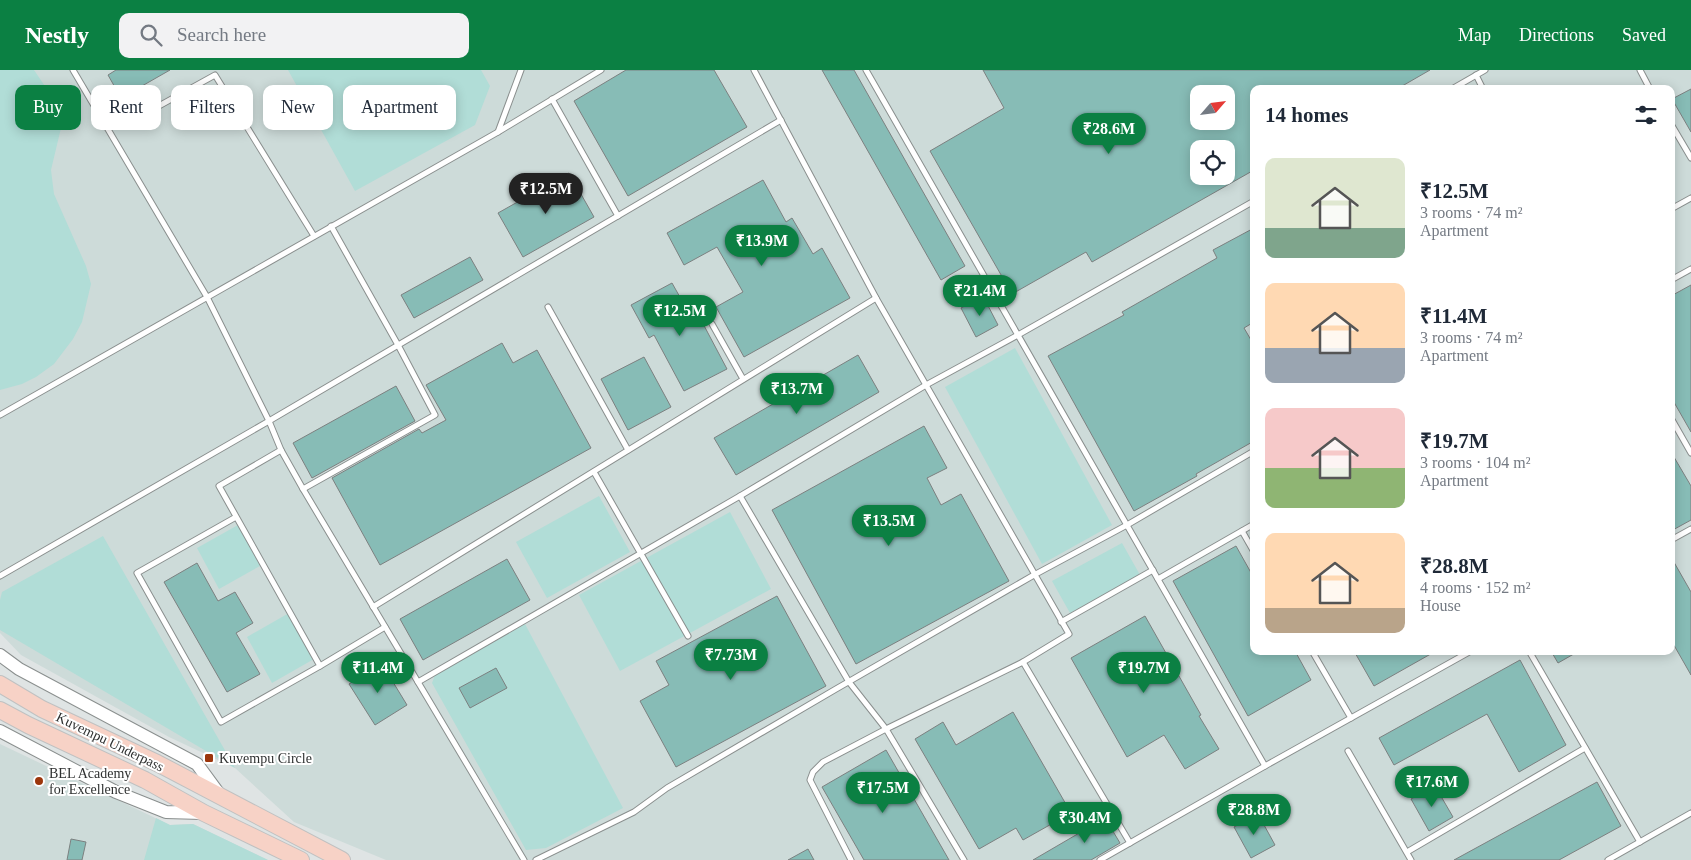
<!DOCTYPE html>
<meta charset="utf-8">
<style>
:root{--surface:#fff;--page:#f2f2f3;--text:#1f2937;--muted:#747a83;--accent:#0b8043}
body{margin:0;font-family:"Times New Roman",serif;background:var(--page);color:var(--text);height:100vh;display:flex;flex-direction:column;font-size:19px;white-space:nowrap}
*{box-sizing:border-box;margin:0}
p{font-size:16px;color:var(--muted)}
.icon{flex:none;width:28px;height:28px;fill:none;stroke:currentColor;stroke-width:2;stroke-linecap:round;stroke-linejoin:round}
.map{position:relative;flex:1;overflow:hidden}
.details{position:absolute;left:1250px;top:15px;width:425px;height:570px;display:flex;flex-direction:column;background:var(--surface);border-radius:10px;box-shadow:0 2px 12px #0003}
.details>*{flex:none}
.hud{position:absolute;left:15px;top:15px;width:475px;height:45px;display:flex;gap:10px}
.needle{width:32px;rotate:62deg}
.controls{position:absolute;left:1190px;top:15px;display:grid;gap:10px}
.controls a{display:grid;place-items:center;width:45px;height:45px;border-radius:10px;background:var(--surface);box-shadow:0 2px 12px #0003;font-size:25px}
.price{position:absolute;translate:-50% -42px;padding:0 11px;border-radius:18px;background:var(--accent);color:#fff;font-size:16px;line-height:32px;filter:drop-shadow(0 1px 2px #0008)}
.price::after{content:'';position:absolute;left:50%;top:30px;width:15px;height:11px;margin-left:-8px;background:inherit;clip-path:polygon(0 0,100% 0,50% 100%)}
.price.on{background:#222;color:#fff}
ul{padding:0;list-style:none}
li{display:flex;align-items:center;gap:15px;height:125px;padding:0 15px}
li span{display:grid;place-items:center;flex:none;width:140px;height:100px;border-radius:10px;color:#555}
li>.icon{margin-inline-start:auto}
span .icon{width:60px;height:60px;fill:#fffc;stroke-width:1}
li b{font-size:21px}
h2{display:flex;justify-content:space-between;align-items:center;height:60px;padding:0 15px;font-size:21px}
.tag{padding:0 18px;border-radius:10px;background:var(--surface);box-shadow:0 2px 12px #0003;font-size:18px;line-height:45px}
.tag.on{background:var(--accent);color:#fff}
header{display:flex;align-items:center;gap:30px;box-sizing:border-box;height:70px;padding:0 25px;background:var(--accent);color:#fff}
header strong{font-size:24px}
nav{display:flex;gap:28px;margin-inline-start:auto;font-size:18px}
.search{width:350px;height:45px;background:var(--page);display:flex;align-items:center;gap:12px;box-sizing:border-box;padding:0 18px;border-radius:10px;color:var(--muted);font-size:19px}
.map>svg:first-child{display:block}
.built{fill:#cddbd9;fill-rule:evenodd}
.green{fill:#b1ddd7}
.building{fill:#87bcb6;stroke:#7c8080;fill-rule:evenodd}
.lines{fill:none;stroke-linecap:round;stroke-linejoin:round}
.service-casing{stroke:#8a8f8e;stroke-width:7}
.tertiary-casing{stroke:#8a8f8e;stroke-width:14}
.trunk-casing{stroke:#c0c1c1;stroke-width:18}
.service{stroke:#fff;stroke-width:5}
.tertiary{stroke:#fff;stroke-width:12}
.trunk{stroke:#f7d2c6;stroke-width:16}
.poi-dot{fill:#9c360c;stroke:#fff;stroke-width:2}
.labels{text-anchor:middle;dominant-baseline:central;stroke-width:4;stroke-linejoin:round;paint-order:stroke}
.street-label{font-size:14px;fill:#2e3030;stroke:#fff}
.poi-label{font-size:14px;fill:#2e3030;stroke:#fff;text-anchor:start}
</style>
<header>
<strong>Nestly</strong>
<div class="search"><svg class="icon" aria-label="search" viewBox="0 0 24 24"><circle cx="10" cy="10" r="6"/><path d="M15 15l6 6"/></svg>Search here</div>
<nav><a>Map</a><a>Directions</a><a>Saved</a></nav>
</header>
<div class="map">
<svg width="1691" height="790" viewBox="0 0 1691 790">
<rect width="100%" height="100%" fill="#dfe4e4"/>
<g class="built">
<path d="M0,0h1691v790h-1305l-92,-38 -59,-54 -66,-31 -148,-82 -21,-22zM1254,19h417v562h-417zM1199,24h27v27h-27zM1199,79h27v27h-27z"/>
<polygon points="0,674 170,755 193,754 268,790 0,790"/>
</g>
<g class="green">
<polygon points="0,0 34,0 59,37 61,58 51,100 54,124 86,196 91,214 82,252 73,269 54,294 36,307 22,314 0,320"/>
<polygon points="288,0 481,0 490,16 475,55 355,121"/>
<polygon points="1015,278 1112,455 1042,494 945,317"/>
<polygon points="599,426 630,482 547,528 516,472"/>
<polygon points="730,442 771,519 620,601 579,525"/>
<polygon points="238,455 260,496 219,519 197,478"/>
<polygon points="103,466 235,698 0,560 0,530 2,522"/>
<polygon points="1122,473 1140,505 1070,543 1052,511"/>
<polygon points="289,543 314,589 272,613 247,567"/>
<polygon points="525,554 623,738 546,778 526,780 432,613 435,605"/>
<polygon points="156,748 170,755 193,754 268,790 144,790"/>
</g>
<g class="building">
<polygon points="116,0 170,0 121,28 108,5"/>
<polygon points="626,0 714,0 747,57 628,126 574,31"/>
<polygon points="822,0 854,0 965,196 941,210"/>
<path d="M983,0h447l-33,19h-143v81l-162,92 -6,-10 -74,42 -82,-143 74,-43zM1199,24h27v27h-27zM1199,79h27v27h-27z"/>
<polygon points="1691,19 1691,62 1672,29"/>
<polygon points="569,103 594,147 523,187 498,143"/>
<polygon points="763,110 786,152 792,148 813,184 822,178 850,228 744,287 716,237 743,222 717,177 684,195 667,163"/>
<polygon points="1254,158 1254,252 1244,258 1254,275 1254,371 1196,404 1197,406 1134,441 1048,286 1124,245 1122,242 1217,188 1213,180"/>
<polygon points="470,187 483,210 414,248 401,225"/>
<polygon points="672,213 694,252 700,248 727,299 684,321 654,265 649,268 631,235"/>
<polygon points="1691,215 1691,362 1671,327 1671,226"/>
<polygon points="983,226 998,255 976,267 961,238"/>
<polygon points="502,273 513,293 537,280 591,378 380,495 332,408 419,359 422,363 446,350 426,315"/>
<polygon points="858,285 879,322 736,405 714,368"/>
<polygon points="644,287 671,337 628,360 601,309"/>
<polygon points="396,316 415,351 312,408 293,373"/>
<polygon points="924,356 947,398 927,408 941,435 961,424 1009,511 856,594 772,440"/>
<polygon points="1671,382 1691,416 1691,450 1671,461"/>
<polygon points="1236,476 1254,508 1254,581 1295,581 1311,610 1248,646 1173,511"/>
<polygon points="1671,487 1691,522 1691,605 1671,570"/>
<polygon points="507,489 530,530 423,590 400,549"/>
<polygon points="197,493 218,531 235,522 253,553 236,563 260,604 227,622 164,512"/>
<polygon points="777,526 826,616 676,697 640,631 669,615 656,591"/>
<polygon points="1145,546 1201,645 1199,646 1219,679 1185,699 1164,665 1127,687 1071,588"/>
<polygon points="1354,581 1436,581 1374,616"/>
<polygon points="1551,581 1579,581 1558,593"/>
<polygon points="1520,590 1566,675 1519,702 1487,644 1394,695 1379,668"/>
<polygon points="382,594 407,635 375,655 349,614"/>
<polygon points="496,598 507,618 470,638 459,618"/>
<polygon points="1013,642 1071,743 1023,770 1016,758 979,779 915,669 943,652 956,675"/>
<polygon points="886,680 949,790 864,790 822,717"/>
<polygon points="1597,712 1621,756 1559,790 1454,790"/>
<polygon points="1435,716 1453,747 1429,761 1411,729"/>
<polygon points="1258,744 1275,775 1251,788 1234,757"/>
<polygon points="1105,748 1120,773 1091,790 1033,790"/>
<polygon points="71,769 86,772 82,790 67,790"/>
<polygon points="808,779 814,790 788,790"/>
</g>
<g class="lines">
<g class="service-casing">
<g id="service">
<polyline points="73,0 207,227 269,351 281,380 303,419 524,790"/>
<polyline points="754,0 876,228 1069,564 1023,592 1130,773"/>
<polyline points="866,0 1265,696"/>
<polyline points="1640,0 1650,19"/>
<polyline points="1476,5 1483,19"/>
<polyline points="1452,19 1485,0"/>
<polyline points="552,29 618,146"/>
<polyline points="148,42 215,5 314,166"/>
<polyline points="1671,54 1691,88"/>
<polyline points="498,62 601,0"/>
<polyline points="1671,139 1691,128"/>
<polyline points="1671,210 1691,199"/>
<polyline points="548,237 628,380"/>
<polyline points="712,254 743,309"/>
<polyline points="0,345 498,62 521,0"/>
<polyline points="1671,348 1691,383"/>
<polyline points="594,402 688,566"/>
<polyline points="303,419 435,345 398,275 331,156"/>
<polyline points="740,426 849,612 886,659 964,790"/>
<polyline points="236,447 137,503 221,652 320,596 219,416 281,380"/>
<polyline points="1242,461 1254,482"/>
<polyline points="1671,470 1691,459"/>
<polyline points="0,506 269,351 781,50"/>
<polyline points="1158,509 1254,454"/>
<polyline points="373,537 876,228"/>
<polyline points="1061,552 1153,500"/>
<polyline points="1312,581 1351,648"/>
<polyline points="1529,581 1640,772"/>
<polyline points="320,596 385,557"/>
<polyline points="418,612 740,426 926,315 1018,265 1254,131"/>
<polyline points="1348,681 1411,790"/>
<polyline points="1407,782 1585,678"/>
<polyline points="536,790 634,742 667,718 836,619 1034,505 1127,455 1254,381"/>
<polyline points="851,790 810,710 813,702 823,692 886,659 1023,592"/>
<polyline points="1100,790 1265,696 1471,581"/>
<polyline points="1608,790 1691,743"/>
</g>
</g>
<g class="tertiary-casing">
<g id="tertiary">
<polyline points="0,585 19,599 197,694 219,724"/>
<polyline points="0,661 116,722 166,742 202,743"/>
</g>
</g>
<g class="trunk-casing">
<g id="trunk">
<polyline points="0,614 42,639 157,693 342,790"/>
<polyline points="0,640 28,655 145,710 204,743 301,790"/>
</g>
</g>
<use href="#service" class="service"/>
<use href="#tertiary" class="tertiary"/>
<use href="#trunk" class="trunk"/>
</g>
<g class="poi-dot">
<rect x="204" y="683" width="10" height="10" rx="2.5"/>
<circle cx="39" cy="711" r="5"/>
</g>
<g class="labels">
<g class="street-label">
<text transform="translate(110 672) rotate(26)">Kuvempu Underpass</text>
</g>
<g class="poi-label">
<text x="219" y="688">Kuvempu Circle</text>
<text x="49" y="703">BEL Academy<tspan x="49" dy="16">for Excellence</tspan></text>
</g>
</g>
</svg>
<div class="controls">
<a><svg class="needle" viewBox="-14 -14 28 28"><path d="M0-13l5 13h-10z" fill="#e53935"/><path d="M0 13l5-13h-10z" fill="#747a83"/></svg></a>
<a><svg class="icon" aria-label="locate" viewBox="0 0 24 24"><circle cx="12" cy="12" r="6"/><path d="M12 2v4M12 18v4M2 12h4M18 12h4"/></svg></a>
</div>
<b class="price" style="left:1109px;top:85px">₹28.6M</b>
<b class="price on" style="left:546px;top:145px">₹12.5M</b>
<b class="price" style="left:762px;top:197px">₹13.9M</b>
<b class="price" style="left:980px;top:247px">₹21.4M</b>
<b class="price" style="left:680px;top:267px">₹12.5M</b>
<b class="price" style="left:797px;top:345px">₹13.7M</b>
<b class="price" style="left:889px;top:477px">₹13.5M</b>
<b class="price" style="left:731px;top:611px">₹7.73M</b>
<b class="price" style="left:378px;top:624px">₹11.4M</b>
<b class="price" style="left:1144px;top:624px">₹19.7M</b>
<b class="price" style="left:1432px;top:738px">₹17.6M</b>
<b class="price" style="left:883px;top:744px">₹17.5M</b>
<b class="price" style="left:1254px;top:766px">₹28.8M</b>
<b class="price" style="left:1085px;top:774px">₹30.4M</b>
<div class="hud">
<a class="tag on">Buy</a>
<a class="tag">Rent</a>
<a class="tag">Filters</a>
<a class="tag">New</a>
<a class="tag">Apartment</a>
</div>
<section class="details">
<h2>14 homes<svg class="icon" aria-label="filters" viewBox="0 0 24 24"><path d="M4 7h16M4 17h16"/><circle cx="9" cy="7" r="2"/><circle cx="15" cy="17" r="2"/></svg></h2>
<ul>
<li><span style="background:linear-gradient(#dfe7d0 70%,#7fa58c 0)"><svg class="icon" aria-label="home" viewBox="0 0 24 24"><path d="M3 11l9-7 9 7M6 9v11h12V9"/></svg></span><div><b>₹12.5M</b><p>3 rooms · 74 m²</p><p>Apartment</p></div></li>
<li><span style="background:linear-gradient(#ffd9b3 65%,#9aa5b1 0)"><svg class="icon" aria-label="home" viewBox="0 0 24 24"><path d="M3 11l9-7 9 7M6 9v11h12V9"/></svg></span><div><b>₹11.4M</b><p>3 rooms · 74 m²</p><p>Apartment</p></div></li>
<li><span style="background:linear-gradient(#f6c9c9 60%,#8fb573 0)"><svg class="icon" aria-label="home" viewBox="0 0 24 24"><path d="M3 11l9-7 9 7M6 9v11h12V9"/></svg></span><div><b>₹19.7M</b><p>3 rooms · 104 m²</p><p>Apartment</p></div></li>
<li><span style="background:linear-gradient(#ffd9b3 75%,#b9a48a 0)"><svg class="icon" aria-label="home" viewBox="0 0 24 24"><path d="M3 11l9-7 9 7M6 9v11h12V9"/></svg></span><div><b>₹28.8M</b><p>4 rooms · 152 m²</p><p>House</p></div></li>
</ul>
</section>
</div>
